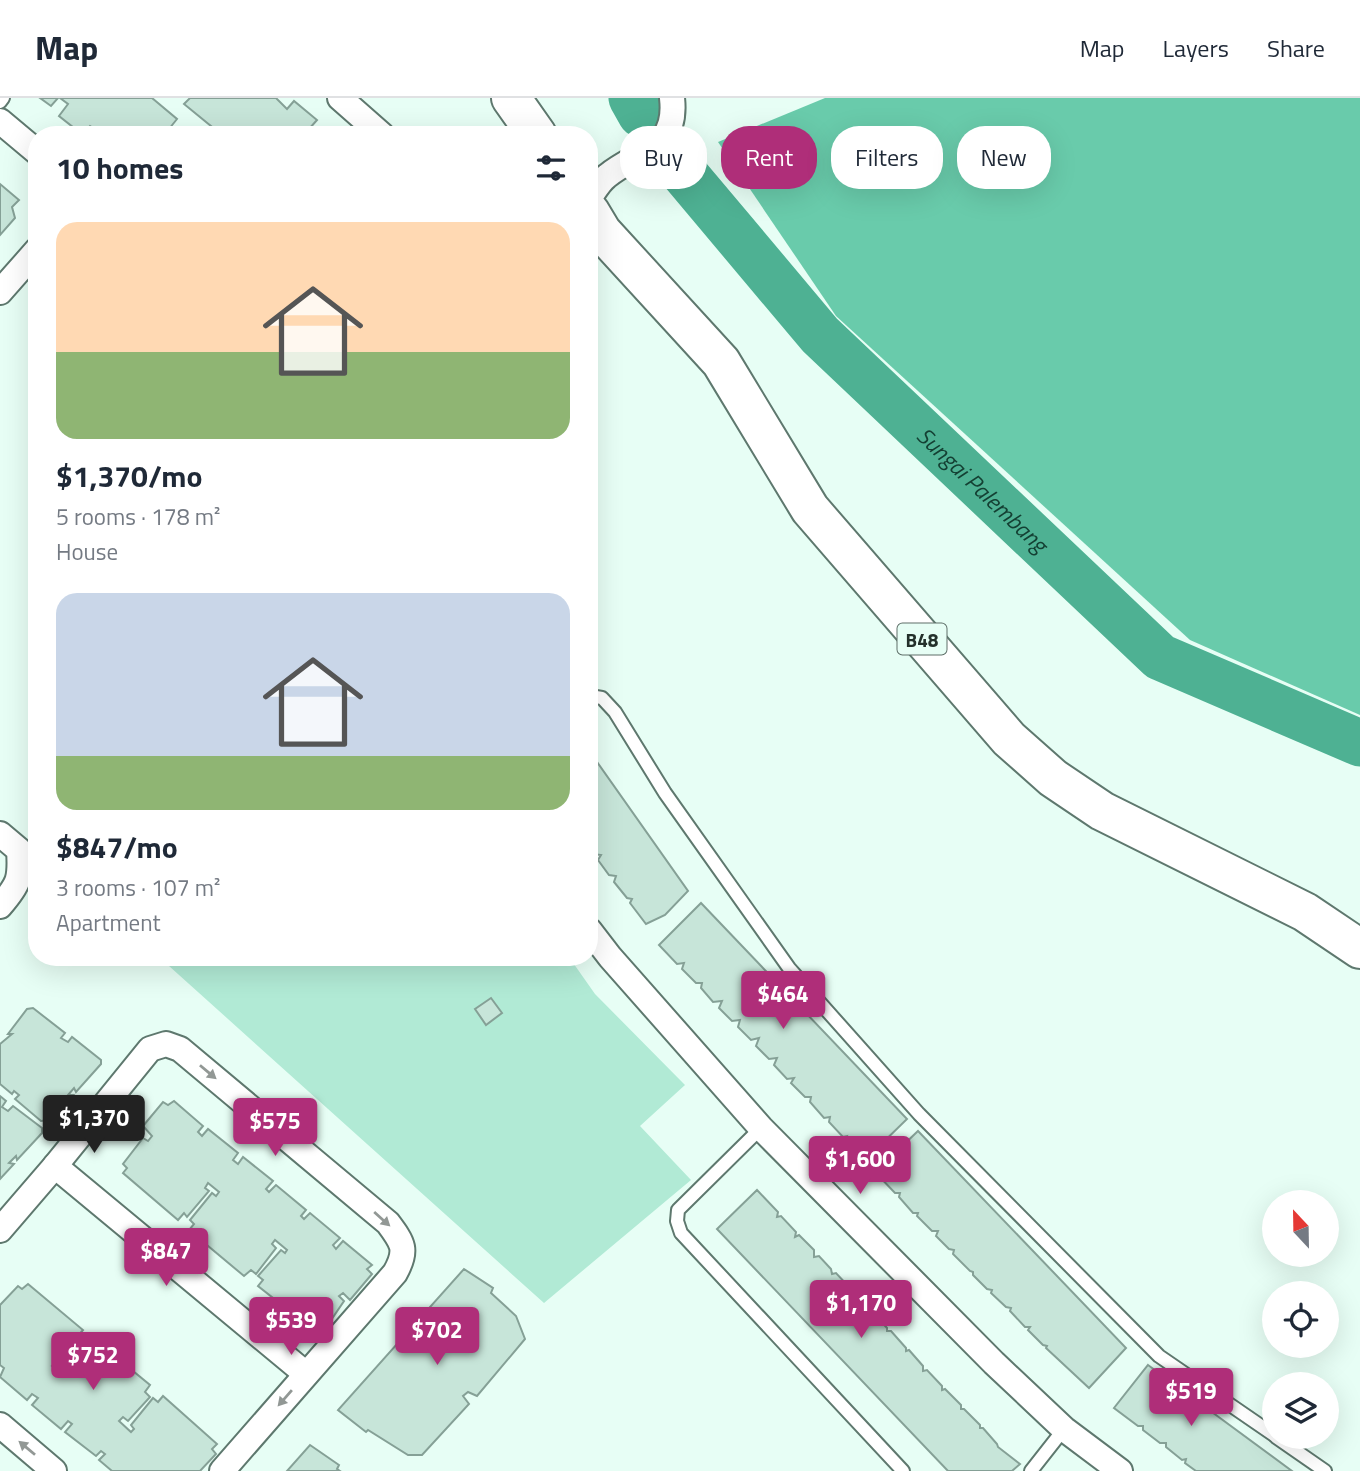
<!DOCTYPE html>
<meta charset="utf-8">
<style>
:root{--surface:#fff;--page:#f6f6f7;--text:#1f2937;--muted:#747a83;--line:#e0e1e3;--accent:#af2e79}
body{margin:0;font-family:"Titillium Web",sans-serif;background:var(--page);color:var(--text);height:100vh;display:flex;flex-direction:column;font-size:26px;white-space:nowrap}
*{box-sizing:border-box;margin:0}
p{font-size:23px;color:var(--muted)}
.icon{flex:none;width:38px;height:38px;fill:none;stroke:currentColor;stroke-width:2;stroke-linecap:round;stroke-linejoin:round}
.map{position:relative;flex:1;overflow:hidden}
.side{position:absolute;left:28px;top:28px;width:570px;height:840px;display:flex;flex-direction:column;background:var(--surface);border-radius:28px;box-shadow:0 7px 28px #0002}
.side>*{flex:none}
.hud{position:absolute;left:620px;top:28px;width:635px;height:63px;display:flex;gap:14px}
.needle{width:46px;rotate:338deg}
.controls{position:absolute;left:1262px;top:1092px;display:grid;gap:14px}
.controls a{display:grid;place-items:center;width:77px;height:77px;border-radius:50%;background:var(--surface);box-shadow:0 7px 28px #0002;font-size:35px}
.price{position:absolute;translate:-50% -60px;padding:0 16px;border-radius:7px;background:var(--accent);color:#fff;font-size:23px;line-height:46px;filter:drop-shadow(0 2px 4px #0008)}
.price::after{content:'';position:absolute;left:50%;top:42px;width:21px;height:16px;margin-left:-10px;background:inherit;clip-path:polygon(0 0,100% 0,50% 100%)}
.price.current{background:#222;color:#fff}
ul{padding:0;list-style:none}
li{display:grid;align-content:center;gap:14px;height:371px;padding:0 28px}
li span{display:grid;place-items:center;height:217px;border-radius:21px;color:#555}
li>.icon{margin-inline-start:auto}
span .icon{width:126px;height:126px;fill:#fffc;stroke-width:1}
li b{font-size:30px}
h2{display:flex;justify-content:space-between;align-items:center;height:84px;padding:0 28px;font-size:30px}
.chip{padding:0 24px;border-radius:28px;background:var(--surface);box-shadow:0 7px 28px #0002;font-size:24px;line-height:63px}
.chip.current{background:var(--accent);color:#fff}
header{display:flex;align-items:center;gap:42px;box-sizing:border-box;height:98px;padding:0 35px;background:var(--surface);border-bottom:2px solid var(--line)}
header strong{font-size:33px}
nav{display:flex;gap:38px;margin-inline-start:auto;font-size:24px}
.map>svg:first-child{display:block}
.green{fill:#b1ead5}
.forest{fill:#69cbab}
.lines{fill:none;stroke-linecap:round;stroke-linejoin:round}
.river{stroke:#4eb193;stroke-width:47}
.building{fill:#c7e5d9;stroke:#85a096;stroke-width:2}
.lane-casing{stroke:#5e786e;stroke-width:16}
.street-casing{stroke:#5e786e;stroke-width:28}
.primary-casing{stroke:#5e786e;stroke-width:42}
.lane{stroke:#fff;stroke-width:12}
.street{stroke:#fff;stroke-width:24}
.primary{stroke:#fff;stroke-width:38}
.oneway{fill:#929895}
.labels{text-anchor:middle;dominant-baseline:central;stroke-width:5;stroke-linejoin:round;paint-order:stroke}
.shield{fill:#e7fef5;stroke:#5e6e68;stroke-width:2}
.shield-label{font-size:19px;font-weight:bold;fill:#24302b}
.water-label{font-size:23px;font-style:italic;fill:#144033;stroke:#e7fef5}
</style>
<header>
<strong>Map</strong>
<nav><a>Map</a><a>Layers</a><a>Share</a></nav>
</header>
<div class="map">
<svg width="1360" height="1373" viewBox="0 0 1360 1373">
<rect width="100%" height="100%" fill="#e7fef5"/>
<polygon class="green" points="159,859 569,859 595,896 685,987 640,1028 691,1082 544,1205"/>
<polygon class="forest" points="825,0 1360,0 1360,617 1190,542 836,218 718,44"/>
<g class="lines">
<g class="river">
<polyline points="632,0 641,16"/>
<path id="s1" d="M667,55l153,182 340,322 200,86"/>
</g>
</g>
<g class="building">
<polygon points="40,0 58,0 51,8"/>
<polygon points="60,0 152,0 177,21 169,31 176,37 95,37 98,33 90,28 83,37 59,18 68,6"/>
<polygon points="190,0 276,0 287,11 294,3 317,22 309,31 315,37 233,37 226,32 222,37 184,6"/>
<polygon points="0,86 19,102 12,109 15,120 0,137"/>
<polygon points="590,654 688,793 665,817 646,826 630,805 632,801 627,800 614,784 616,778 609,777 598,762 601,757 593,756 590,751"/>
<polygon points="701,805 907,1021 865,1062 846,1042 847,1038 843,1039 829,1024 830,1019 824,1020 810,1004 811,999 805,999 791,985 794,980 787,981 774,967 777,960 769,961 756,948 759,940 751,942 738,929 740,922 732,923 719,910 722,903 713,904 701,890 702,885 696,885 682,871 684,865 677,866 659,847"/>
<polygon points="491,900 502,915 486,927 475,911"/>
<polygon points="33,910 65,935 61,940 68,944 72,939 101,962 101,966 76,994 74,990 68,997 73,997 50,1022 41,1023 15,1001 19,997 14,993 12,996 0,986 0,946 12,936 8,936 27,911"/>
<polygon points="0,998 6,1003 2,1009 8,1013 13,1008 42,1030 42,1035 17,1062 16,1058 9,1065 14,1066 0,1081"/>
<polygon points="174,1003 203,1028 198,1034 202,1038 208,1031 238,1055 233,1062 238,1066 243,1059 273,1083 266,1091 269,1094 276,1087 306,1112 301,1118 304,1121 310,1115 340,1140 333,1147 336,1151 343,1143 372,1167 367,1171 372,1176 350,1202 343,1195 339,1198 344,1203 325,1231 319,1228 315,1233 258,1188 263,1182 258,1178 281,1152 285,1155 287,1152 275,1142 272,1146 276,1150 256,1176 251,1172 244,1178 189,1132 194,1126 190,1122 212,1095 216,1098 219,1094 208,1085 205,1090 209,1093 187,1119 184,1115 178,1122 123,1075 127,1070 123,1066 143,1040 148,1043 152,1038 143,1028 163,1004 168,1007"/>
<polygon points="918,1033 1126,1250 1089,1290 1046,1250 1047,1248 1043,1247 1028,1232 1030,1229 1025,1229 1010,1213 1011,1210 1006,1209 991,1195 992,1192 987,1191 973,1177 973,1174 970,1173 953,1156 954,1152 949,1151 936,1138 938,1133 932,1133 917,1118 918,1115 913,1115 899,1099 900,1095 895,1095 875,1074"/>
<polygon points="757,1092 778,1114 777,1119 781,1118 796,1134 795,1139 799,1137 814,1152 814,1159 819,1158 831,1171 832,1176 836,1175 851,1191 852,1196 855,1196 869,1210 869,1215 873,1214 887,1230 887,1233 891,1233 906,1250 906,1253 909,1252 923,1268 923,1273 927,1272 942,1288 942,1292 945,1291 961,1307 961,1311 964,1311 980,1327 980,1330 983,1330 997,1346 998,1349 1020,1366 1012,1373 948,1373 717,1131"/>
<polygon points="464,1171 493,1190 491,1195 516,1218 525,1241 477,1298 468,1294 463,1298 469,1306 422,1357 408,1357 368,1332 366,1334 338,1312"/>
<polygon points="28,1186 83,1232 77,1239 82,1241 60,1267 56,1264 52,1268 63,1277 67,1273 62,1270 86,1243 90,1246 94,1241 150,1287 145,1294 150,1299 128,1323 123,1319 119,1323 131,1334 134,1331 131,1327 153,1300 158,1304 163,1298 217,1346 212,1351 216,1356 200,1373 112,1373 99,1362 105,1356 101,1353 96,1358 65,1334 72,1326 68,1323 61,1331 32,1307 38,1300 32,1296 27,1302 0,1279 4,1270 0,1267 0,1207 18,1188 22,1191"/>
<polygon points="1148,1267 1292,1373 1196,1373 1185,1365 1186,1361 1182,1362 1166,1349 1166,1345 1160,1345 1143,1332 1143,1328 1138,1328 1114,1310"/>
<polygon points="310,1347 339,1367 337,1371 340,1373 287,1373"/>
</g>
<g class="lines">
<g class="lane-casing">
<g id="lane">
<polyline points="0,4 3,0"/>
<polyline points="590,598 602,600 615,614 665,695 789,870 919,1016 1159,1258 1274,1337"/>
<polyline points="761,1030 678,1112 677,1123 681,1135 903,1373"/>
<polyline points="1276,1339 1325,1373"/>
<polyline points="1031,1373 1064,1331"/>
</g>
</g>
<g class="street-casing">
<g id="street">
<polyline points="340,0 382,37"/>
<polyline points="0,23 37,54"/>
<path d="M590,99c5,-7 10,-16 17,-21 32,-26 71,-26 65,-78"/>
<polyline points="0,194 37,152"/>
<path d="M0,736l19,16c2,29 0,34 -19,56"/>
<polyline points="590,833 610,859 761,1030 994,1265 1064,1331 1120,1373"/>
<polyline points="55,1068 306,1276"/>
<path d="M0,1132l55,-64 95,-117 16,-5 14,5 208,174c15,20 20,27 7,50l-173,198"/>
<polyline points="0,1327 54,1373"/>
</g>
</g>
<g class="primary-casing">
<g id="primary">
<polyline points="511,0 537,37"/>
<polyline points="590,114 602,134 721,264 810,411 1009,641 1053,680 1102,713 1305,814 1360,851"/>
</g>
</g>
<use href="#lane" class="lane"/>
<use href="#street" class="street"/>
<use href="#primary" class="primary"/>
</g>
<defs><path id="oneway-solid" d="M-6-.8H1V-3.2L6.5 0L1 3.2V.8H-6Z" transform="scale(1.75)"/></defs>
<g class="oneway">
<use href="#oneway-solid" transform="translate(208 974) rotate(40)"/>
<use href="#oneway-solid" transform="translate(382 1121) rotate(42)"/>
<use href="#oneway-solid" transform="translate(285 1300) rotate(131)"/>
<use href="#oneway-solid" transform="translate(27 1350) rotate(-140)"/>
</g>
<g class="labels">
<rect class="shield" x="897.5" y="525.5" width="49" height="31" rx="5"/>
<g class="shield-label">
<text x="922" y="541">B48</text>
</g>
<g class="water-label">
<text stroke="none"><textPath href="#s1" startOffset="462">Sungai Palembang</textPath></text>
</g>
</g>
</svg>
<div class="controls">
<a><svg class="needle" viewBox="-14 -14 28 28"><path d="M0-13l5 13h-10z" fill="#e53935"/><path d="M0 13l5-13h-10z" fill="#747a83"/></svg></a>
<a><svg class="icon" aria-label="locate" viewBox="0 0 24 24"><circle cx="12" cy="12" r="6"/><path d="M12 2v4M12 18v4M2 12h4M18 12h4"/></svg></a>
<a><svg class="icon" aria-label="layers" viewBox="0 0 24 24"><path d="M12 4l9 5-9 5-9-5zM3 14l9 5 9-5"/></svg></a>
</div>
<b class="price" style="left:783px;top:933px">$464</b>
<b class="price current" style="left:94px;top:1057px">$1,370</b>
<b class="price" style="left:275px;top:1060px">$575</b>
<b class="price" style="left:860px;top:1098px">$1,600</b>
<b class="price" style="left:166px;top:1190px">$847</b>
<b class="price" style="left:861px;top:1242px">$1,170</b>
<b class="price" style="left:291px;top:1259px">$539</b>
<b class="price" style="left:437px;top:1269px">$702</b>
<b class="price" style="left:93px;top:1294px">$752</b>
<b class="price" style="left:1191px;top:1330px">$519</b>
<div class="hud">
<a class="chip">Buy</a>
<a class="chip current">Rent</a>
<a class="chip">Filters</a>
<a class="chip">New</a>
</div>
<section class="side">
<h2>10 homes<svg class="icon" aria-label="filters" viewBox="0 0 24 24"><path d="M4 7h16M4 17h16"/><circle cx="9" cy="7" r="2"/><circle cx="15" cy="17" r="2"/></svg></h2>
<ul>
<li><span style="background:linear-gradient(#ffd9b3 60%,#8fb573 0)"><svg class="icon" aria-label="home" viewBox="0 0 24 24"><path d="M3 11l9-7 9 7M6 9v11h12V9"/></svg></span><div><b>$1,370/mo</b><p>5 rooms · 178 m²</p><p>House</p></div></li>
<li><span style="background:linear-gradient(#c9d6e8 75%,#8fb573 0)"><svg class="icon" aria-label="home" viewBox="0 0 24 24"><path d="M3 11l9-7 9 7M6 9v11h12V9"/></svg></span><div><b>$847/mo</b><p>3 rooms · 107 m²</p><p>Apartment</p></div></li>
</ul>
</section>
</div>
